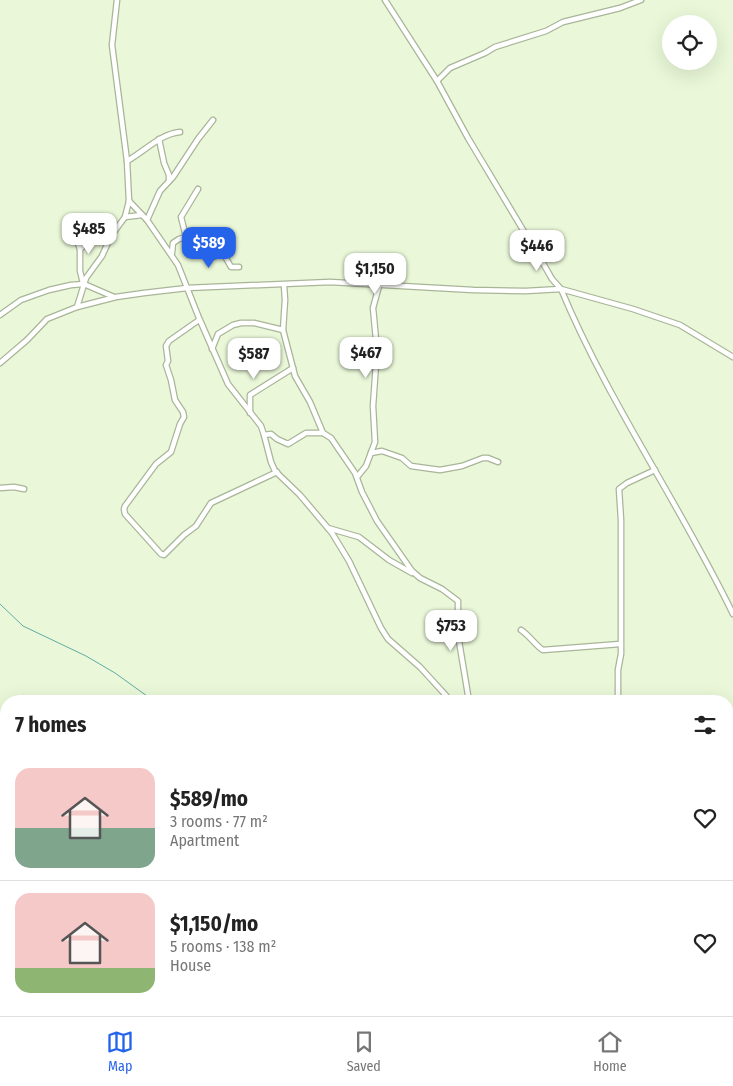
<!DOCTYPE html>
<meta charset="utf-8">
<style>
:root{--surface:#fff;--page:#f2f2f2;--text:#222;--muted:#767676;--line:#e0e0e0;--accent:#2563eb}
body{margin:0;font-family:"Fira Sans Condensed",sans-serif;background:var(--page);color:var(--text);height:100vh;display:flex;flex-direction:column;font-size:19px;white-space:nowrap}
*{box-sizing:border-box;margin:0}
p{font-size:16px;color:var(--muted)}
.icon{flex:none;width:28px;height:28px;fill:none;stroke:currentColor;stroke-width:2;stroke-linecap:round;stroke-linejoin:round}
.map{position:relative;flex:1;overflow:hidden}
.side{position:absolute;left:0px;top:695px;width:734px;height:321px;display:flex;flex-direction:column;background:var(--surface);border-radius:20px 20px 0 0;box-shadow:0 5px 20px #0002}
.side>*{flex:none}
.fabs{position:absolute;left:662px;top:15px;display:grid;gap:10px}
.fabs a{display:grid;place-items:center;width:55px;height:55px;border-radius:50%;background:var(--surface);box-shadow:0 5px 20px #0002;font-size:25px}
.price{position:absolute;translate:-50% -42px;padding:0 11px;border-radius:10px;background:#fff;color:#222;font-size:16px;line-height:32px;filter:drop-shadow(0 1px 2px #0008)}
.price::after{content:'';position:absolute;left:50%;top:30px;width:15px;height:11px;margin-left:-8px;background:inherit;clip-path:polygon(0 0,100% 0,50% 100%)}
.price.current{background:var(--accent);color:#fff}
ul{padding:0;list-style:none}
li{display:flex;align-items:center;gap:15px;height:125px;padding:0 15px}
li+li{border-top:1px solid var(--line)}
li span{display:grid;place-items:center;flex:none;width:140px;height:100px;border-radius:15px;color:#555}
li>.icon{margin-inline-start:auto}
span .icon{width:60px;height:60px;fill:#fffc;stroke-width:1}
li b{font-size:21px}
h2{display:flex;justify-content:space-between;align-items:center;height:60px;padding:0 15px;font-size:21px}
.tab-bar{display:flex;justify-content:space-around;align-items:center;height:70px;border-top:1px solid var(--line);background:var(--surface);font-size:14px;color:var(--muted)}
.tab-bar a{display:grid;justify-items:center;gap:2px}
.tab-bar .current{color:var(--accent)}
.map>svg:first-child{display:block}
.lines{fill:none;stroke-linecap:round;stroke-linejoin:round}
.stream{stroke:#60aca5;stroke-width:1}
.street-casing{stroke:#a9b599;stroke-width:7}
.street{stroke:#fff;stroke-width:4.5}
</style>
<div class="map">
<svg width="733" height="1016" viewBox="0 0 733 1016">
<rect width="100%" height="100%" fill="#eaf8d9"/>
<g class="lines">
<g class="stream">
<polyline points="0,604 23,626 86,656 115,673 154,701"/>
<polyline points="361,1010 365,1016"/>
</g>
<g class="street-casing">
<g id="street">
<polyline points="385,0 437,81 468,138 544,265 552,279 561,289 633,309 680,325 733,357"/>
<polyline points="437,81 450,68 485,53 495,47 546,31 563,22 620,8 641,0"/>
<polyline points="159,139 164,163 169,175 169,181"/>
<path d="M127,161c18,-10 33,-27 53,-29"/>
<polyline points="129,201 147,220 178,265 199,318 228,384 261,426 264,435 271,462 275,471 300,495 332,533 349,561 381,628 388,639 420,667 451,701"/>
<polyline points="125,217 142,215"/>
<polyline points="147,220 160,191 173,177 198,139 213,120"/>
<polyline points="74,233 80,249 80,271 83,283"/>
<polyline points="186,237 194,243 208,259 223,253 231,267 239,267"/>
<polyline points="80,249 87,243 88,235"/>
<polyline points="172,253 173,243 179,239 186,237 181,217 198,189"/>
<polyline points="284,285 285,300 283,330 295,376 310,402 323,433 331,438 355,473 362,492 377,521 412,571 420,578 442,589 458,601 458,635 469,701"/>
<polyline points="77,307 86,278 102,256 111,236 125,217 129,201 127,161 112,45 117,0"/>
<polyline points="0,315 21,300 49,290 71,285 84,284 114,297"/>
<polyline points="199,320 169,341 166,346 168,361 166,365 171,380 175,400 183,412 184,417 180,424 171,452 156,464 125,506 124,509 125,514 161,554 164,555 184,535 196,526 211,503 277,472"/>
<polyline points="212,349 218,334 233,325 241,323 254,323 283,330"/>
<path d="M0,363l27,-23 20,-21 30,-12 39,-10 28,-4 43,-5 143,-6 143,8 53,1 35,-2c47,113 119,215 172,325"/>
<polyline points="250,413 250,395 293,368"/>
<polyline points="264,435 271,434 277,439 288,444 306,433 323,433"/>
<polyline points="371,453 382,451 402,458 411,466 440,470 462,466 483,458 488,458 498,462"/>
<polyline points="357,477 366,466 375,442 373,406 377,350 373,308 379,286"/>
<polyline points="0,488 14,487 24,489"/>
<polyline points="328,528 359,537 389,560 412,573"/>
<path d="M521,630c8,5 16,17 22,20l77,-6"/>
<polyline points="618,701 618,670 621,654 621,520 619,489 627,483 655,470"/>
<polyline points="0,739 4,730"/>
<polyline points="728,762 733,761"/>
<polyline points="728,825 733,824"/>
<polyline points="0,876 6,881"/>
<polyline points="728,912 733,921"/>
<polyline points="0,938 6,938"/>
<polyline points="0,949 6,955"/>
<polyline points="97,1010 108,1016"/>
<polyline points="152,1010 157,1016"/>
<polyline points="723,1010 728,1016"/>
<polyline points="139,1016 144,1010"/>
<polyline points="658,1016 658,1010"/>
</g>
</g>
<use href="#street" class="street"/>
</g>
</svg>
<div class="fabs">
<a><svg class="icon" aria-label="locate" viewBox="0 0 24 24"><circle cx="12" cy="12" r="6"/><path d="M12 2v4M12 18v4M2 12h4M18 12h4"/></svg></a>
</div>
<b class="price" style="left:89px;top:255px">$485</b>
<b class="price current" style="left:209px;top:269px">$589</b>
<b class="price" style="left:537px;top:272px">$446</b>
<b class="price" style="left:375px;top:295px">$1,150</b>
<b class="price" style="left:366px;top:379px">$467</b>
<b class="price" style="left:254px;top:380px">$587</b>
<b class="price" style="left:451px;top:652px">$753</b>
<section class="side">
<h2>7 homes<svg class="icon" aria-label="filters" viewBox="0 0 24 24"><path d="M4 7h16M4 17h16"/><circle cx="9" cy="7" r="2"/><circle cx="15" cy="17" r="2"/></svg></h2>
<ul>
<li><span style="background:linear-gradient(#f6c9c9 60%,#7fa58c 0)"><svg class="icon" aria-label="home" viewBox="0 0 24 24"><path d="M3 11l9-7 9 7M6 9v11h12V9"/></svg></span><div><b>$589/mo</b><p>3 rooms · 77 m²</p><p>Apartment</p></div><svg class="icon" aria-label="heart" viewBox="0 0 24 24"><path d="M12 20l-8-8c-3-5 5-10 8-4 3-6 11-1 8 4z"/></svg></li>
<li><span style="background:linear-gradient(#f6c9c9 75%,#8fb573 0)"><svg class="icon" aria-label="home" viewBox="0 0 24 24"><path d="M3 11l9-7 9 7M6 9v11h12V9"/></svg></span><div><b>$1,150/mo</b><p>5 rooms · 138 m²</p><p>House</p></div><svg class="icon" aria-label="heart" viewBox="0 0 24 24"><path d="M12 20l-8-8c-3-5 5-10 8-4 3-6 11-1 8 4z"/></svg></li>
</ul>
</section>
</div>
<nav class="tab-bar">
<a class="current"><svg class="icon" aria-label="map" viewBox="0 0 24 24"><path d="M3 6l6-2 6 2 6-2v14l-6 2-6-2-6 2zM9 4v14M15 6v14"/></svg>Map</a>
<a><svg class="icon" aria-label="saved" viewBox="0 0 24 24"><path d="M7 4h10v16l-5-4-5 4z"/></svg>Saved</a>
<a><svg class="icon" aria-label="home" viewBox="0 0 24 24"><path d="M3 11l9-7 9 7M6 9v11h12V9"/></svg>Home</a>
</nav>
